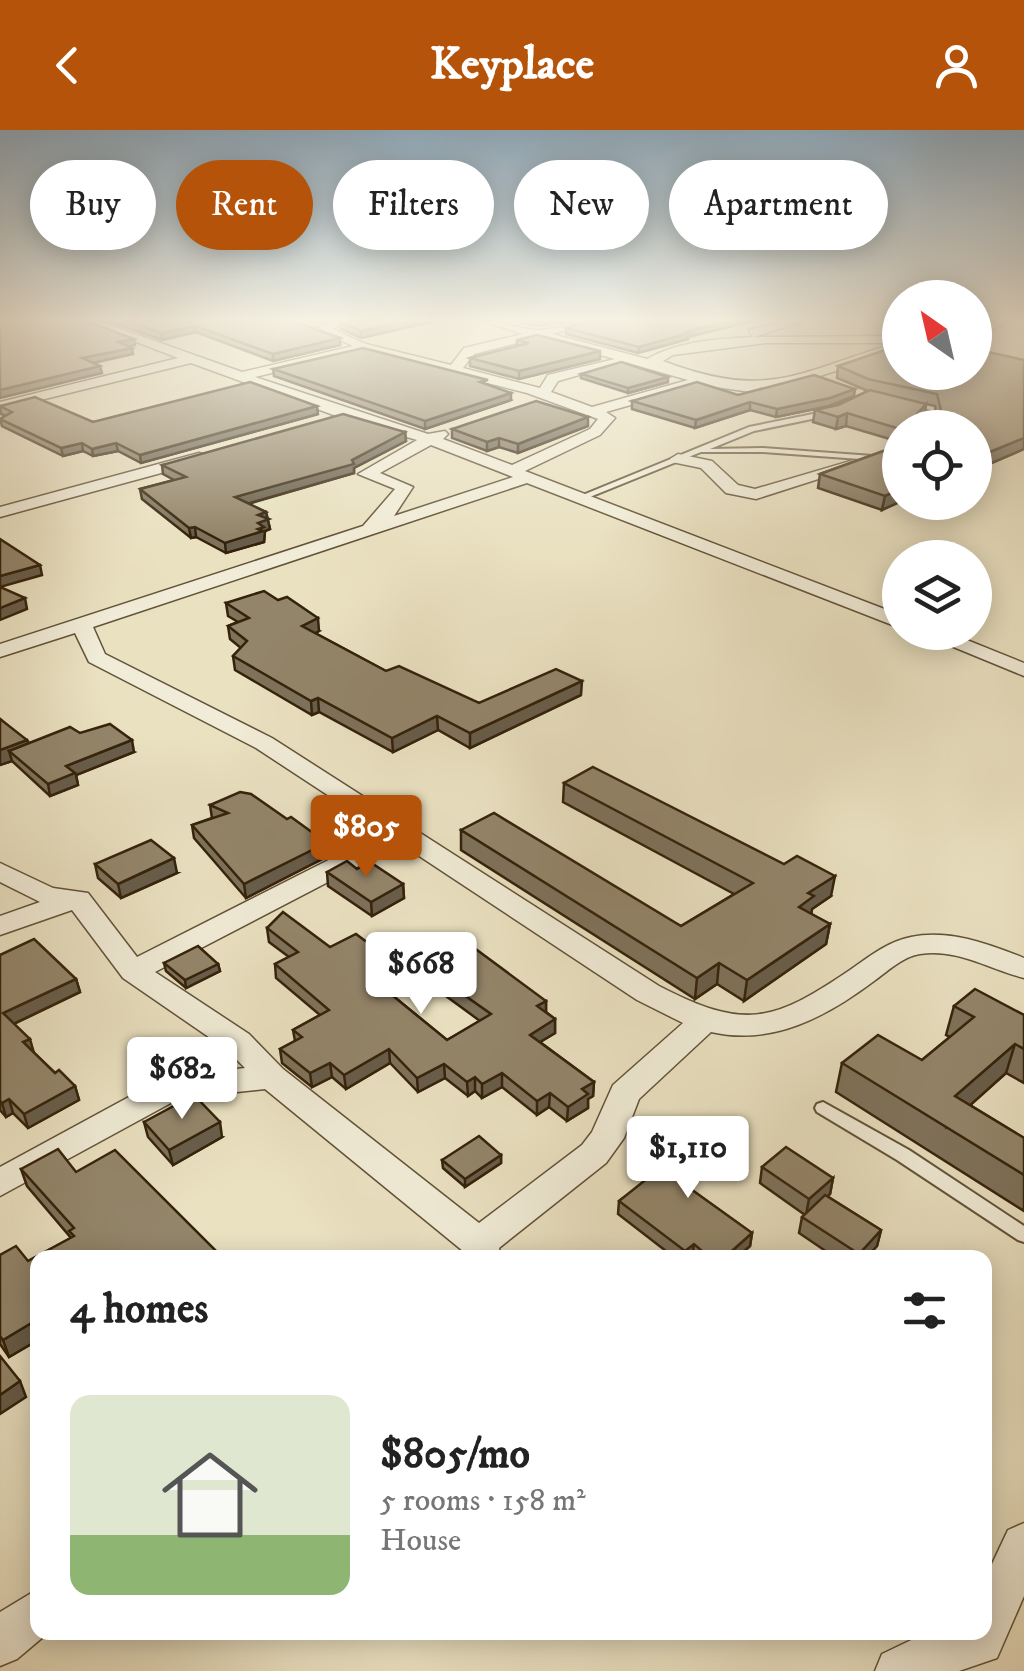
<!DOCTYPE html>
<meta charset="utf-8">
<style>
:root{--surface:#fff;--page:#f2f2f2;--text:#222;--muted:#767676;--accent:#b45309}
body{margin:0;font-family:"IM FELL DW Pica",serif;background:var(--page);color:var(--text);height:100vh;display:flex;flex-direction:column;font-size:38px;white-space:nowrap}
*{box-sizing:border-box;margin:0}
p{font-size:32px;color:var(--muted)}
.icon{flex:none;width:55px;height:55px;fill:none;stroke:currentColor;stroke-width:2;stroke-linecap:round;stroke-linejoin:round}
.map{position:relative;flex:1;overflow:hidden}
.side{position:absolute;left:30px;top:1120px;width:962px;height:390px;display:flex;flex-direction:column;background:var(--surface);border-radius:20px;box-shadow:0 5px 25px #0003}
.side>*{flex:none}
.top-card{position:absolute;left:30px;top:30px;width:965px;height:90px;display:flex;gap:20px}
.needle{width:65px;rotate:326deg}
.buttons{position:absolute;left:882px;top:150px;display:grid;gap:20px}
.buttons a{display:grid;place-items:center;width:110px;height:110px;border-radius:50%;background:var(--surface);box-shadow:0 5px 25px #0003;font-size:50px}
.price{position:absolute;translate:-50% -85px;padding:0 22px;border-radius:10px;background:#fff;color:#222;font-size:32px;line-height:65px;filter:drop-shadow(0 2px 5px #0008)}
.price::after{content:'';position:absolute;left:50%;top:60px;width:30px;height:22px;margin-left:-15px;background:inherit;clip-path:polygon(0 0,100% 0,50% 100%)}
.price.on{background:var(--accent);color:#fff}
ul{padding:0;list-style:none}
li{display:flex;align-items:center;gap:30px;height:250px;padding:0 40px}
li span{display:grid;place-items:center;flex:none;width:280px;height:200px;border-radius:20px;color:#555}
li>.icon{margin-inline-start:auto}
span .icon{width:120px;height:120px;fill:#fffc;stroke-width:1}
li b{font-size:42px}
h2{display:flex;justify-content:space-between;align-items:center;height:120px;padding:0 40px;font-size:42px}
.tag{padding:0 35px;border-radius:45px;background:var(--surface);box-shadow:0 5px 25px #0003;font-size:35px;line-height:90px}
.tag.on{background:var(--accent);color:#fff}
header{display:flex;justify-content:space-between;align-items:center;height:130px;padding:0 40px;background:var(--accent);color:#fff;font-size:45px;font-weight:700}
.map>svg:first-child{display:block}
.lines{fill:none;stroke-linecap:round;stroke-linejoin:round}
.service-casing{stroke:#625238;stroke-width:4}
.minor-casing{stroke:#625238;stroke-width:3}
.service{fill:#f1ecd7;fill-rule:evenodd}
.minor{fill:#f1ecd7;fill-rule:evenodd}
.wall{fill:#7e725b;stroke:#34220b;stroke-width:2.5;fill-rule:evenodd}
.shaded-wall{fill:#675d4a;stroke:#34220b;stroke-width:2.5}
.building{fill:#93856a;stroke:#34220b;stroke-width:2.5}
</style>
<header><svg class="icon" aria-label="back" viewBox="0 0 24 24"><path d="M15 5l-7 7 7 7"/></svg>Keyplace<svg class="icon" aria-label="person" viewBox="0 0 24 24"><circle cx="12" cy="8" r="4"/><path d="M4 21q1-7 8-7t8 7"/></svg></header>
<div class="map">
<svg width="1024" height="1541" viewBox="0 0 1024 1541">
<rect width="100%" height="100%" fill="#eae1c1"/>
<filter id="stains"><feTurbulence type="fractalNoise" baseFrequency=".002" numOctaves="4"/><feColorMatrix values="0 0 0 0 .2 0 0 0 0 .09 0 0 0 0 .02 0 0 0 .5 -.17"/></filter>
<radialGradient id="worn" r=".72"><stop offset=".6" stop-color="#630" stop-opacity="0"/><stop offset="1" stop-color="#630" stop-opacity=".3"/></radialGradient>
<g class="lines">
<g class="service-casing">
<g id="service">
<polygon points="907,275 936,284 937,286 926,298 918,298 928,287 904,279 903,277"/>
<polygon points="828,281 831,281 831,285 754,301 710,319 763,318 873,326 900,317 900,322 874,330 763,322 701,322 580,371 573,369 749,297"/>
<polygon points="823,972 909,1020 1024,1096 1024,1112 1018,1110 897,1030 817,982 815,978 817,974"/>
</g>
</g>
<g class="minor-casing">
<g id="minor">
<path d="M80,190h16l146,52 111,-26 -38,-17 20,-9h16l-19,9 34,15 85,21 13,-17 59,-14 -44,-14c20,0 37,8 56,10 20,1 43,-10 64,-10l-47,14 95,25c32,-18 69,-20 106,-22l-4,-7 39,-10h18l-52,17 142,-1 2,3 -6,4h-127l-92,12 -10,6c108,41 135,10 237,-19v8l-120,39 -29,3 -50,-7 -95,27 9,6 -15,17 -75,36 375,144v13l-373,-145 -434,144 12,27 167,84 387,248c85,44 113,37 191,-16 20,-14 37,-28 61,-33 38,-8 78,7 113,21v20c-35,-9 -67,-30 -104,-24 -18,3 -32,17 -46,27 -48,36 -102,65 -163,51l-72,67 -15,39 -18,25 -107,85 2,10h-37l-1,-7 -198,-162 -85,9 -180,98v-29l162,-88 54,-37 -93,-64 -51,-68 -72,25v-19l40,-14 -40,-20v-19l53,25 35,5 49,64 247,-125 -128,-84 -167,-86 -14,-29 -75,24v-13l363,-118 32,-37 -37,-15 59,-34 -78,-23 -148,-54 -191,47v-8l178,-44zM537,208l78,21 -67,16 -8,13 -77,-20 11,-14zM363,221l164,42 71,26 -8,10 -78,36 -69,-26 5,-5 -3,-3 -17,3 -173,-57zM625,232l63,18 -96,27 -41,-15 7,-11zM431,315l82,32 -119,39 19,-29 -33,-14zM401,714l236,156 46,23 -70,62 -21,47 -10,13 -103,78 -196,-154 -34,-35 -94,-62zM236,929l9,9 -26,3z"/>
<polygon points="997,190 1012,190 975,208 975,199"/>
<polygon points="199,323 205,325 205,331 0,387 0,377"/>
<polygon points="678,324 712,331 738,355 755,359 854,330 862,335 756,369 726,363 701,338 672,332 670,329"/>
<polygon points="917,502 947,502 1024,533 1024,546"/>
<polygon points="1024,1393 1024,1466 997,1528 959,1541 875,1541 882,1524 928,1502 985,1502 985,1449 1008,1400"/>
<polygon points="38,1459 38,1502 49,1502 17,1529 0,1536 0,1482"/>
</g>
</g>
<use href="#service" class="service"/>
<use href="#minor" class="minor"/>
</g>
<g class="wall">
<polygon points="106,190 290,190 340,208 340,215 273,231 196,202 162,210"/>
<polygon points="347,190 439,190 361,208 341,199 341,192"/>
<polygon points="510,190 578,190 535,196"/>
<polygon points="595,190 756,190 688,207 688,209 638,223 566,204 566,198"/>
<polygon points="517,210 600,229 519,249 470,236 470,228 517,217"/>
<path d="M838,236l137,6 49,77 -49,21v-42h-75v14l-54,-16 -10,3 -23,-7 2,-12 23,-5 30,-14 -31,-13zM926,274l9,2 1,8 -5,4 -9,1 2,-3z"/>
<polygon points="273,239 488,255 511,270 425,299 274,246"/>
<polygon points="581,244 668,252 628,263 581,248"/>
<polygon points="738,265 854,266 829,276 776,287 750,280 695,298 632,279 632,271"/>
<polygon points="0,276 93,292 318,284 141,333 118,321 93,326 83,321 63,326 2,296 0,289 6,286 1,284"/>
<polygon points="588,296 518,323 499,317 487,321 452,308 452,299"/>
<polygon points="405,302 406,311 354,338 354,343 248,374 266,382 270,399 265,401 264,412 226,423 196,407 191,408 142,369 140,359 174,350 163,344 162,335"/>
<polygon points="900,315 882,380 818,358 820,344"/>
<polygon points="226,473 319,501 315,503 386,541 479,573 581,565 470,618 438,600 393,622 319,582 312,585 235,540 233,526 241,518 230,509 228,496 238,492 228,486"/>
<polygon points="0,589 28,613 80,603 134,622 76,645 78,655 50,666 12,631 0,635"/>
<polygon points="564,653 831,766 812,779 811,784 830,794 826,814 744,871 717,854 695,869 461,720 461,700 681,796 734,764 563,672"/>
<polygon points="210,675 321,714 324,728 246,768 194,708 192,695 212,688"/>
<polygon points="95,734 177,743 121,768 98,748"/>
<polygon points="357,739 403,754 404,768 372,786 328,756 327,742"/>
<polygon points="267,798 330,817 397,848 381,856 447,910 480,891 416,844 416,831 546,871 546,882 555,889 555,903 540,912 594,952 593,966 588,969 588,978 567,991 549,977 537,985 502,957 482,968 475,961 468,966 445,948 418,962 390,933 346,959 332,947 312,957 282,933 280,919 295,911 293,900 320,885 276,848 275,834 289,827 269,812"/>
<polygon points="0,825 76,849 80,862 14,894 34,923 55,943 75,956 79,970 28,998 13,983 6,987 0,980"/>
<polygon points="164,833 218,834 220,841 186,858 166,841"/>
<polygon points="954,876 1024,885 1024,953 1006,943 970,975 1024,1008 1024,1081 836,962 842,933 922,930 950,907 946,905"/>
<polygon points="144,992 222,1007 173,1035 148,1007"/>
<polygon points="738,1009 736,1021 689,1058 752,1103 750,1116 736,1128 675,1128 618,1084 619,1071 686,1023 687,1017"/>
<polygon points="501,1025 501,1033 465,1057 443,1038 442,1030"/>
<polygon points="762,1037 833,1048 830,1064 827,1066 881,1100 877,1116 866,1128 836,1128 799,1103 802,1087 805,1085 760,1053"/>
<polygon points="21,1039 76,1042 219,1124 38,1128 38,1210 9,1227 0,1214 0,1125 28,1131 71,1108 27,1056"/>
</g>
<g class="shaded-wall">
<polygon points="411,190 439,190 361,208 361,201"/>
<polygon points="542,190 578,190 535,196 535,191"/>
<polygon points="734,190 756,190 688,207 688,209 638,223 639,217 685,202"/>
<polygon points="975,190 996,190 975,196"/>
<polygon points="195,196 196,202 162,210 161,203"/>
<polygon points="340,208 340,215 273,231 273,224"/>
<polygon points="134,209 135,215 119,219 118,212"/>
<polygon points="132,218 133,224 84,235 82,228"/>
<polygon points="600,221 600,229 519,249 519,241"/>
<polygon points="100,236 102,243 0,268 0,260"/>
<polygon points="668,247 668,252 628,263 628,258"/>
<polygon points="855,259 854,266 829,276 776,287 777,279"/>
<polygon points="511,263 511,270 425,299 425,291"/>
<polygon points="750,272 750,280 695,298 696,290"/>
<polygon points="926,274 924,286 914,298 916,285"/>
<polygon points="317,276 318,284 141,333 140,325"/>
<polygon points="847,283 846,296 836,299 838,287"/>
<polygon points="588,287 588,296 518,323 518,314"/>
<polygon points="405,302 406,311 354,338 354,343 236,377 235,367 352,330"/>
<polygon points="499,308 499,317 487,321 487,312"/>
<polygon points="1024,308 1024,319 975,340 975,328"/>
<polygon points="82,313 83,321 63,326 61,318"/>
<polygon points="116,313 118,321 93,326 92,319"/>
<polygon points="900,359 900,372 882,380 885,366"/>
<polygon points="266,382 270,399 265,401 264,412 226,423 225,413 258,385"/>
<polygon points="195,397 196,407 191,408 189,398"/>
<polygon points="40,435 42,445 0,457 0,446"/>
<polygon points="25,468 27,479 0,490 0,478"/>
<polygon points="318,488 319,501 303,510 302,496"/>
<polygon points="582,551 581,565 470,618 470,603"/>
<polygon points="318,568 319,582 312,585 311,571"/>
<polygon points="437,586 438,600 393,622 392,608"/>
<polygon points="27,610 31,624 9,621 12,631 0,635 0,620"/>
<polygon points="132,610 134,622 76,645 78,655 50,666 48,654 66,636"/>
<polygon points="320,708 324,728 246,768 244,754"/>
<polygon points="174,728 177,743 121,768 118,754"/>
<polygon points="835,746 831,766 812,779 811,786 799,777 808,763"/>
<polygon points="403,754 404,768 372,786 371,772"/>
<polygon points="830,794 826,814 744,871 747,850"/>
<polygon points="719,833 717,854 695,869 697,848"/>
<polygon points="218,834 220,841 186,858 185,850"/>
<polygon points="396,834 397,848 372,861 371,848"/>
<polygon points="76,849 80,862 7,897 3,883"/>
<polygon points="546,871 546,884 537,876"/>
<polygon points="555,889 555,903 530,918 530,905"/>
<polygon points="30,909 34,923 23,912"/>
<polygon points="1015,914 1006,943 947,996 955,966"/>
<polygon points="389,919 390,933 346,959 344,945"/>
<polygon points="330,933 332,947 312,957 310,943"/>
<polygon points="444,934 445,948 418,962 417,948"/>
<polygon points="502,943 502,957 482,968 482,954"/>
<polygon points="475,947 475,961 468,966 467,952"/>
<polygon points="594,952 593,966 588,969 588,978 567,991 568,977 582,959"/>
<polygon points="75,956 79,970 28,998 24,984"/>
<polygon points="550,963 549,977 537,985 537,971"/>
<polygon points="9,969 13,983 6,987 2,973"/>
<polygon points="220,992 222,1007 173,1035 169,1020"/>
<polygon points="738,1009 736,1021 680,1065 681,1052"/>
<polygon points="501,1025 501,1033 465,1057 465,1049"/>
<polygon points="833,1048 830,1064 806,1085 809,1069"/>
<polygon points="881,1100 877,1116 866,1128 858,1128 859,1124"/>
<polygon points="752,1103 750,1116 736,1128 724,1128"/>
<polygon points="694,1114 692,1127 684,1128 685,1121"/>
<polygon points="38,1189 38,1210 9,1227 3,1210"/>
<polygon points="20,1251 26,1267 0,1284 0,1265"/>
</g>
<g class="building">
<polygon points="2,190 84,190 134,209 118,212 132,218 82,228 100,236 0,260 0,191"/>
<polygon points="123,190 290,190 340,208 273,224 195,196 161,203"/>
<polygon points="347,190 411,190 361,201 341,192"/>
<polygon points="595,190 734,190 685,202 689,203 639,217 566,198"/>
<polygon points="537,205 600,221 519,241 470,228 529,213 517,210"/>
<polygon points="900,215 900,242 975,242 975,219 1024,230 1024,308 975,328 975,298 900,299 847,283 838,287 815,280 838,275 870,260 926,274 916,285 920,289 931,288 941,280 937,264 868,249 838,236"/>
<polygon points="363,218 488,250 480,252 511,263 425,291 273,239"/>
<polygon points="621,232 668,247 628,258 581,244"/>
<polygon points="814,245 855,259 830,268 777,279 750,272 696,290 632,271 697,252 738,265"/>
<polygon points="250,252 317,276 140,325 116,313 92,319 82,313 61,318 0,289 12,282 0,276 35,267 93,292"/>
<polygon points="536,271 588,287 518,314 499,308 487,312 452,299"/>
<polygon points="343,284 405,302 352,330 354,334 235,367 266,382 258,385 269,389 258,393 264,397 258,399 263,401 225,413 195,397 189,398 140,359 186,347 162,335"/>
<polygon points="900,315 900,359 885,366 820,344"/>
<polygon points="0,409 40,435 0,446"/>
<polygon points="0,457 25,468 0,478"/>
<polygon points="264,461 278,470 287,467 318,488 302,496 386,541 399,536 479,573 556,539 582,551 470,603 437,586 392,608 318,568 311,571 233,526 247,511 228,496 249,488 226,473"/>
<polygon points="0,589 27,610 0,620"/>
<polygon points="110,594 132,610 66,636 75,643 48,654 9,621 70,597 80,603"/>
<polygon points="593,637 784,734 797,726 835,746 808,763 814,766 799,777 830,794 747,850 719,833 697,848 461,700 494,683 681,796 753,753 564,653"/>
<polygon points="240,662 251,664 287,689 291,687 320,708 316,710 322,715 244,754 192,695 228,683 210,675"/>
<polygon points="151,710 174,728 118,754 95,734"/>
<polygon points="347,731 357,739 370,732 403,754 371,772 327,742"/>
<polygon points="283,782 330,817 356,804 396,834 371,848 447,910 491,884 416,831 458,806 546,871 537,876 555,889 530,905 594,952 582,959 588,964 568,977 550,963 537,971 502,943 482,954 475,947 467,952 444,934 417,948 389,919 344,945 330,933 310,943 280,919 302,907 293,900 329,880 275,834 298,822 267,798"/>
<polygon points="34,809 76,849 3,883 30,909 23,912 55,943 59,940 75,956 24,984 9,969 2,973 0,971 0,825"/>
<polygon points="198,816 218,834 185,850 164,833"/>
<polygon points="975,859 1024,885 1024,919 1015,914 955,966 1024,1008 1024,1045 842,933 878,905 922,930 974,887 954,876"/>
<polygon points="194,965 220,992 169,1020 144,992"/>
<polygon points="717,994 738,1009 681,1052 752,1103 724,1128 710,1128 694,1114 685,1121 619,1071 683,1020 695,1029 687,1017"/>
<polygon points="479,1006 501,1025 465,1049 442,1030"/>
<polygon points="786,1017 833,1048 809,1069 762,1037"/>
<polygon points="58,1019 76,1042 115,1020 219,1124 222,1122 226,1128 38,1128 38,1189 3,1210 0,1206 0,1125 16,1116 28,1131 74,1106 69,1101 74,1098 21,1039"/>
<polygon points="825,1065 881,1100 859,1124 802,1087"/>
<polygon points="0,1226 20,1251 0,1265"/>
</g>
<linearGradient id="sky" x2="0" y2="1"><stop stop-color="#90acc0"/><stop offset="0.47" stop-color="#f6f2e3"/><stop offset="1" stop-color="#f6f2e3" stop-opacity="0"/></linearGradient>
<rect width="1024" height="405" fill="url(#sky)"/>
<rect width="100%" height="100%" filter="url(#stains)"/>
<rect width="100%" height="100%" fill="url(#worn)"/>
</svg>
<div class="buttons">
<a><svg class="needle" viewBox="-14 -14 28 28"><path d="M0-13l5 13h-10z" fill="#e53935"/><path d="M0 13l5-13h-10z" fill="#767676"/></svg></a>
<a><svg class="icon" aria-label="locate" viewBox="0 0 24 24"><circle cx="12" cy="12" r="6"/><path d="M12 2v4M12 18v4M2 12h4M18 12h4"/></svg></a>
<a><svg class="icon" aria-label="layers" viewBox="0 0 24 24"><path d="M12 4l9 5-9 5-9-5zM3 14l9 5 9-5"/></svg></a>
</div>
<b class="price on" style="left:366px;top:750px">$805</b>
<b class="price" style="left:421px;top:887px">$668</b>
<b class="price" style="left:182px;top:992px">$682</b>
<b class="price" style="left:688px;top:1071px">$1,110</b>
<div class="top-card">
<a class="tag">Buy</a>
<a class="tag on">Rent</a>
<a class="tag">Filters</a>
<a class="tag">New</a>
<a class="tag">Apartment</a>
</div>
<section class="side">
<h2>4 homes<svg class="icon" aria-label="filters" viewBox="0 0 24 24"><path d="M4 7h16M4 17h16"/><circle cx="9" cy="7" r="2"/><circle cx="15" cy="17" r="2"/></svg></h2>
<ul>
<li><span style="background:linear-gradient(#dfe7d0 70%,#8fb573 0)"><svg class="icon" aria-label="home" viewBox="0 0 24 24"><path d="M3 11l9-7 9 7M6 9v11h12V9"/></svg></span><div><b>$805/mo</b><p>5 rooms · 158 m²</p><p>House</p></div></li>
</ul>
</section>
</div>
